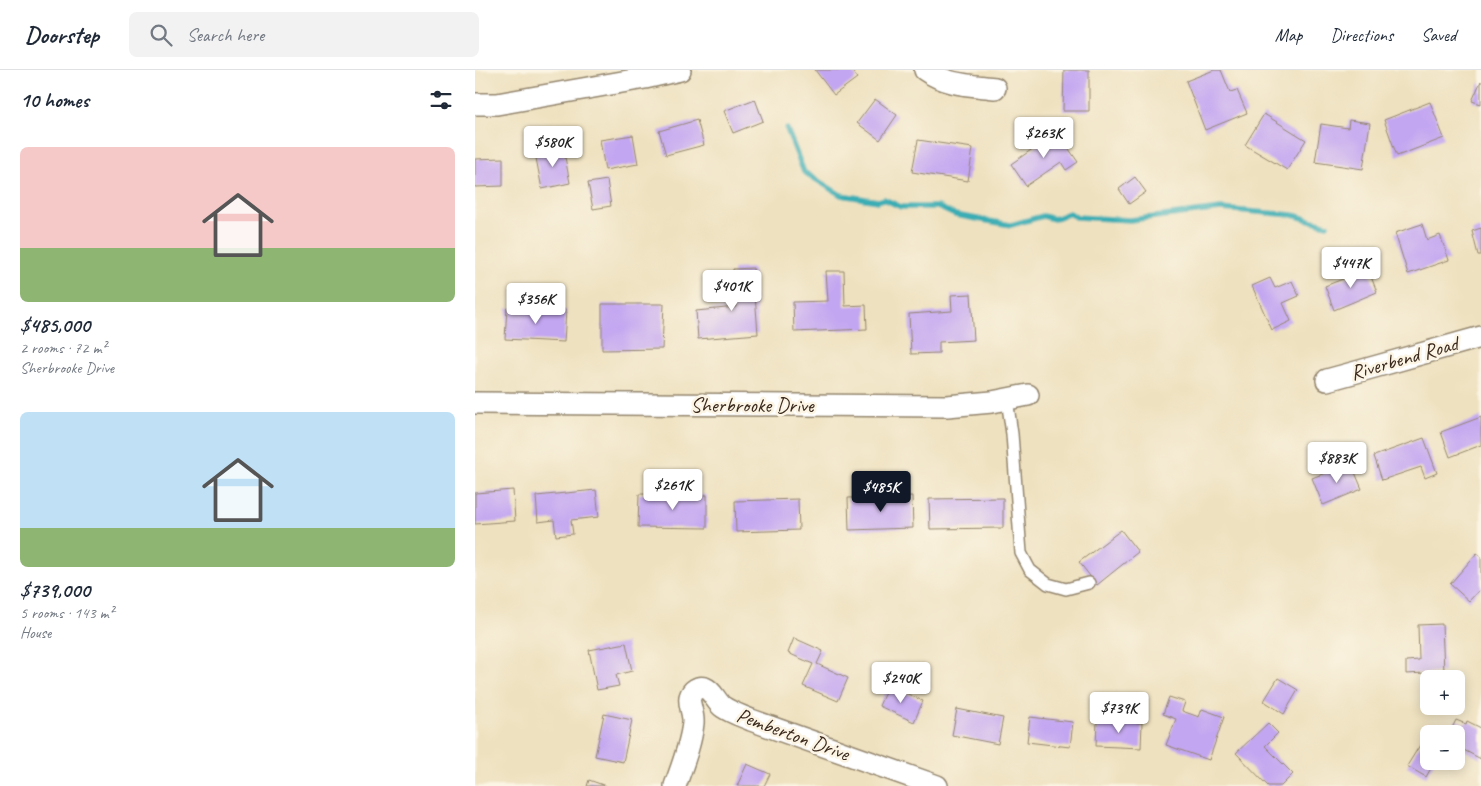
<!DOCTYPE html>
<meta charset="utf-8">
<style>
:root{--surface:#fff;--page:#f2f2f3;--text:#1f2937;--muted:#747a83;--line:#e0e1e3;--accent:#111827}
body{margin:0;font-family:Caveat,sans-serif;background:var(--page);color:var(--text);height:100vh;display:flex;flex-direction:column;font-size:19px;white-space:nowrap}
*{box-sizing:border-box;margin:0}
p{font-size:16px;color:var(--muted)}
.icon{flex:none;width:28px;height:28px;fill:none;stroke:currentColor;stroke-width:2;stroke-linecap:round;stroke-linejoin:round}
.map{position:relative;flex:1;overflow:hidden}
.side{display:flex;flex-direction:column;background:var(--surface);width:475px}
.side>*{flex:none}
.controls{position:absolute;left:945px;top:600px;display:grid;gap:10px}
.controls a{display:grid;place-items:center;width:45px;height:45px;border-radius:8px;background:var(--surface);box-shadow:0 2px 12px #0003;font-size:25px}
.price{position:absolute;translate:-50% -42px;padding:0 11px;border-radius:5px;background:#fff;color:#222;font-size:16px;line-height:32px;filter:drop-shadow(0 1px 2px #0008)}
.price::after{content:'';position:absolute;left:50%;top:30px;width:15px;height:11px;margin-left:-8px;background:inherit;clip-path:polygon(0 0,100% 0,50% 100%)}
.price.active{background:var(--accent);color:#fff}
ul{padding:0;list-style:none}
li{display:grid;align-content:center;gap:10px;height:265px;padding:0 20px}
li span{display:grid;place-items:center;height:155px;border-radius:8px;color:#555}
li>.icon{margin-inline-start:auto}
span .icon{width:90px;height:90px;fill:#fffc;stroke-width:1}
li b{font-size:21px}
h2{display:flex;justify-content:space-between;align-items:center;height:60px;padding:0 20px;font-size:21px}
header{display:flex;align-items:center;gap:30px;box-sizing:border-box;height:70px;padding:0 25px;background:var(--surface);border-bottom:1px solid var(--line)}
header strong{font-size:24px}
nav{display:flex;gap:28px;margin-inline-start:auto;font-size:18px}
.search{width:350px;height:45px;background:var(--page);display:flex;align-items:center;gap:12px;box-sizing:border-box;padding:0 18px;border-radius:8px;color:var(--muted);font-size:19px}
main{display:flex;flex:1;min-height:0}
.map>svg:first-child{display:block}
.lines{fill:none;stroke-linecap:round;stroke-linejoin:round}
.stream{stroke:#3badb4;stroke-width:5.5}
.building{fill:#c3a6f1}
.lane-casing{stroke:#94866e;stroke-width:14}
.street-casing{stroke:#94866e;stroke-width:24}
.lane{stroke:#fff;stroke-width:11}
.street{stroke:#fff;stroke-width:21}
.labels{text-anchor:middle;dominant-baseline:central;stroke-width:5;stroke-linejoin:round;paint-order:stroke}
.street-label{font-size:21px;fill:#3b2a1e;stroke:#fcf5e5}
</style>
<header>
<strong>Doorstep</strong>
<div class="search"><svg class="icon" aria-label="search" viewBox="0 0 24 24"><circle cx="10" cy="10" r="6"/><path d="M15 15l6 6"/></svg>Search here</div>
<nav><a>Map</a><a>Directions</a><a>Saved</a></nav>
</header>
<main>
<section class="side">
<h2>10 homes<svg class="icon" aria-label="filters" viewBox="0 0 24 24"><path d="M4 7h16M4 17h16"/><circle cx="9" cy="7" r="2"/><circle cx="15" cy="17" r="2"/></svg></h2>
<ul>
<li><span style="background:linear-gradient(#f6c9c9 65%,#8fb573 0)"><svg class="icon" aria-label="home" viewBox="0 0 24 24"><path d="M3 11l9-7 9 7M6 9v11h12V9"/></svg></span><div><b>$485,000</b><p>2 rooms · 72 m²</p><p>Sherbrooke Drive</p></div></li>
<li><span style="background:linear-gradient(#bfe0f5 75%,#8fb573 0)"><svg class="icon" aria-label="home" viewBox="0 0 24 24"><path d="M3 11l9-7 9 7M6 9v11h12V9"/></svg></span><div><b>$739,000</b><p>5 rooms · 143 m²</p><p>House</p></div></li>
</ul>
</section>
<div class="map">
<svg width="1006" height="716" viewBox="0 0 1006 716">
<rect width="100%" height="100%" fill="#fcf5e5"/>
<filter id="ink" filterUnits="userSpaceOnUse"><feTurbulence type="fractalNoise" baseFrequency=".02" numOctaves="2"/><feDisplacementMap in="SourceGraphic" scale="10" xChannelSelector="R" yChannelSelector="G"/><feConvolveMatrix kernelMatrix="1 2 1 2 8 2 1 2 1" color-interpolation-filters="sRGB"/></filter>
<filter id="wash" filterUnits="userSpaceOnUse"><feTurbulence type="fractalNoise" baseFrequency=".0096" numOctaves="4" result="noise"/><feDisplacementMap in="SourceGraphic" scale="20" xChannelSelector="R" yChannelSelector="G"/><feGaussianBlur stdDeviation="1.12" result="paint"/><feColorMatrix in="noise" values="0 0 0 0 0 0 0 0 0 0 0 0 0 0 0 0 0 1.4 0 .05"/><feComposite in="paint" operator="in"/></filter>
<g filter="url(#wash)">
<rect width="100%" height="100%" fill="#eee1bf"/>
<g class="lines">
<polyline class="stream" points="312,59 329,102 366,125 403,131 409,129 426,137 463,137 480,145 536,155 568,146 579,149 594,143 601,147 655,150 746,139 818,145 852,155"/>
</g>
<g id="blocks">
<g class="building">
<polygon points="340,0 376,0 382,8 359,25"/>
<polygon points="589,0 614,0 614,41 588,41"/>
<polygon points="739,0 746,0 755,22 762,20 772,43 730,60 711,11"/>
<polygon points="1006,11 1006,34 997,31"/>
<polygon points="280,29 288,51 258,63 249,41"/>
<polygon points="400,29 422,45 405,70 382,53"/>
<polygon points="955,32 969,68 922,86 909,50"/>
<polygon points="789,44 831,70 812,100 770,75"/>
<polygon points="222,50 229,75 191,85 184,61"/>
<polygon points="874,50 895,53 888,99 840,92 846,54 873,58"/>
<polygon points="582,62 603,92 591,100 586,92 551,116 536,94"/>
<polygon points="158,65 163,94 130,100 125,70"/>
<polygon points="443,70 498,78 493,111 437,102"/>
<polygon points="88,77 95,113 67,119 60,83"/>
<polygon points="28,88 28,116 0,117 0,89"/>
<polygon points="660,107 671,122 654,134 644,119"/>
<polygon points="132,110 136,136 118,139 113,113"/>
<polygon points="947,154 952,170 965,165 974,190 933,204 920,163"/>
<polygon points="1006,158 1006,185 1003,185 997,161"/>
<polygon points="278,198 283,264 223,269 221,241 261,237 258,199"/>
<polygon points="893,199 902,222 859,240 850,216"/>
<polygon points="351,201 369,201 370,236 391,235 392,259 319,262 318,232 353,231"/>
<polygon points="795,208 800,218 817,211 824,226 808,233 816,251 797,260 777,216"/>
<polygon points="496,224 499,270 464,272 464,283 436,284 434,244 477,241 476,225"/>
<polygon points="127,234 189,234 187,279 127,280"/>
<polygon points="32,238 91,240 89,272 30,269"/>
<polygon points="1006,347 1006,375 975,387 966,362"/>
<polygon points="949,368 962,403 950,408 946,397 907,410 899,386"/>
<polygon points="876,393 887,419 848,435 837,408"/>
<polygon points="38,420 40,451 0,454 0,423"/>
<polygon points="121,420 124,447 96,450 98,464 81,466 79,450 63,452 61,426"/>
<polygon points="164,424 232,425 232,458 163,457"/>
<polygon points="437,426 438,458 374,460 373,428"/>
<polygon points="528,428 528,458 455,459 454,429"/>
<polygon points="323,429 324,460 261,462 260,431"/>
<polygon points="646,460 663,482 622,515 604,492"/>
<polygon points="1002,483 1006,486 1006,518 994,531 975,514"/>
<polygon points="967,554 969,602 931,604 931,591 944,590 943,555"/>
<polygon points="319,568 348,581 342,594 373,608 363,631 328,616 338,594 313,583"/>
<polygon points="151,573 157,601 141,605 144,616 122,620 114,580"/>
<polygon points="803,608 823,620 809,644 789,631"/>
<polygon points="413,615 448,631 439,652 404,636"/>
<polygon points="694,627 710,632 707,641 724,647 727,639 749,647 734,690 691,675 701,649 688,644"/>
<polygon points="482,639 528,648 523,674 477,665"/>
<polygon points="129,644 157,650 148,692 120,686"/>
<polygon points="555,647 598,652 595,677 552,672"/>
<polygon points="981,650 991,654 992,651 1006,658 1006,689 981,676 981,664 974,664"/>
<polygon points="622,651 667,653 666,678 621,676"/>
<polygon points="793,653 803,663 790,676 818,704 806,716 793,716 761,683"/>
<polygon points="945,675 954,680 954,691 960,691 951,707 932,696"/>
<polygon points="272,694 295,704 289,716 262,716"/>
<polygon points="114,710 131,716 112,716"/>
</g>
</g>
</g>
<g filter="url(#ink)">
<use href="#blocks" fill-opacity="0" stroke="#94866e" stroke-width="1"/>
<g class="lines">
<g class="lane-casing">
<polyline id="lane" points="532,329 537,364 546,483 555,500 573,514 591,519 614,513"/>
</g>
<g class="street-casing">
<g id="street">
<path d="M450,0c21,15 45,15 70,18"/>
<polyline points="0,34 22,34 170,8 205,0"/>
<polyline points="852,310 885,301 1006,267"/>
<polyline points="0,333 472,336 517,332 553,325"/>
<path d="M200,716c7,-20 16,-42 18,-63 1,-9 -5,-20 -3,-26 2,-7 8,-11 15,-9 8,3 11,14 18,19 9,6 19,9 28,13l186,66"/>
</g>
</g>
<use href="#lane" class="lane"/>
<use href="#street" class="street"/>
</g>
</g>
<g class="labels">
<g class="street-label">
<text transform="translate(929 288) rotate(-16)">Riverbend Road</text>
<text x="277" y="335">Sherbrooke Drive</text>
<text transform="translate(318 664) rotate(20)">Pemberton Drive</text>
</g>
</g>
</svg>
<div class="controls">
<a>+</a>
<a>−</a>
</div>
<b class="price" style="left:569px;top:89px">$263K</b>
<b class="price" style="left:78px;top:98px">$580K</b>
<b class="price" style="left:876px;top:219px">$447K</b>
<b class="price" style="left:257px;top:242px">$401K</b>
<b class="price" style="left:61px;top:255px">$356K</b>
<b class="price" style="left:862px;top:414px">$883K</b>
<b class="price" style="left:198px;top:441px">$261K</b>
<b class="price active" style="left:406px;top:443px">$485K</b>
<b class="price" style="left:426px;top:634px">$240K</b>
<b class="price" style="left:644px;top:664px">$739K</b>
</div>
</main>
